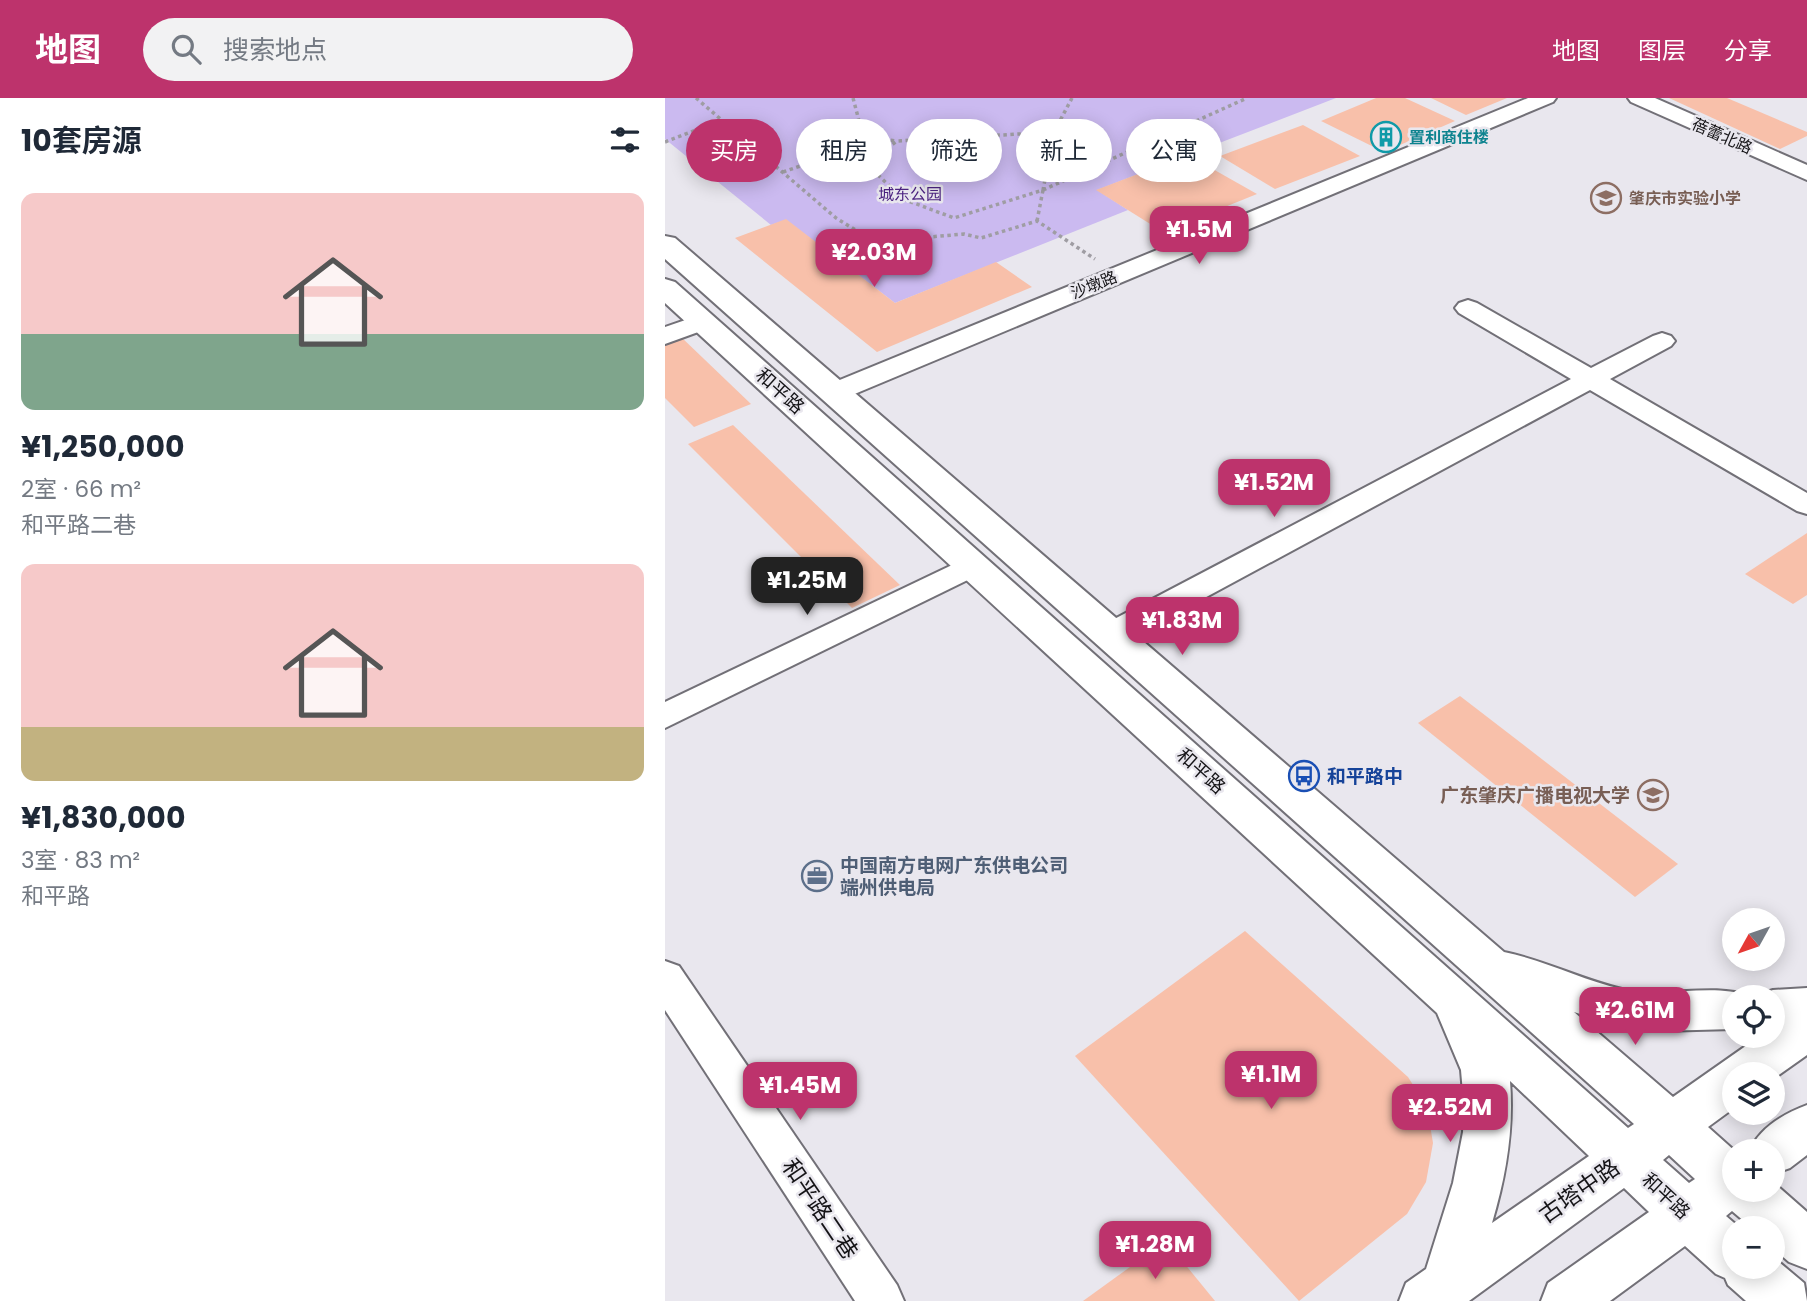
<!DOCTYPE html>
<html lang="zh">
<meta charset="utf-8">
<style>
:root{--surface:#fff;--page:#f2f2f3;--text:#1f2937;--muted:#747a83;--accent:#bd336c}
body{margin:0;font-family:Poppins,"Noto Sans SC",sans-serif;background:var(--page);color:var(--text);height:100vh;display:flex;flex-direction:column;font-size:26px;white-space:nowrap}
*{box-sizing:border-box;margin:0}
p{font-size:23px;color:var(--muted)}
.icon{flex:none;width:38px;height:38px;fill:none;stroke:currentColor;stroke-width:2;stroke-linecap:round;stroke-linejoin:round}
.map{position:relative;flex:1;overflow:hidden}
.side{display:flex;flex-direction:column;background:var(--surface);width:665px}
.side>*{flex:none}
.banner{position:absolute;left:21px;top:21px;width:665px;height:63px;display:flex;gap:14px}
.needle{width:46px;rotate:230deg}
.controls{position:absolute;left:1057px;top:810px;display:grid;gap:14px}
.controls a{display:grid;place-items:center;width:63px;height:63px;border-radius:50%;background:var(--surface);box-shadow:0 4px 18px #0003;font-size:35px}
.price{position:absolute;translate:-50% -60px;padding:0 16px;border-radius:14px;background:var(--accent);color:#fff;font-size:23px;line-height:46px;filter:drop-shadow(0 2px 4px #0008)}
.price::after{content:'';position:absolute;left:50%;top:42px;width:21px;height:16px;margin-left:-10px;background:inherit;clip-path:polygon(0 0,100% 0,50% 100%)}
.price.on{background:#222;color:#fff}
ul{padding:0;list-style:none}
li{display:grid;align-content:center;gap:14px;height:371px;padding:0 21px}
li span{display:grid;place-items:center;height:217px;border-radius:14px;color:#555}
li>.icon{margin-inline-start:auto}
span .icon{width:126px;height:126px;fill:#fffc;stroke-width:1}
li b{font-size:30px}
h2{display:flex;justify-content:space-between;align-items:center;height:84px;padding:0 21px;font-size:30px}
.tag{padding:0 24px;border-radius:32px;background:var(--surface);box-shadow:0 4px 18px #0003;font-size:24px;line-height:63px}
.tag.on{background:var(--accent);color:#fff}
header{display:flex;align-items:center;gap:42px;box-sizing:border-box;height:98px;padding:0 35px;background:var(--accent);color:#fff}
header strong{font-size:33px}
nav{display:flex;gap:38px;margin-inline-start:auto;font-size:24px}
.search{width:490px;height:63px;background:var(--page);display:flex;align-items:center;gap:18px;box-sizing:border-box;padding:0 24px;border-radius:38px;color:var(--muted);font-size:26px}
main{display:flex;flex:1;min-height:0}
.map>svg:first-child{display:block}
.green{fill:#cbbaf0}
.building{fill:#f8c0aa}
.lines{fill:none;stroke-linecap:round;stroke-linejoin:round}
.minor-casing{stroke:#727077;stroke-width:4}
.major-casing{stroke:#727077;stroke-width:4}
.path{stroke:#9f9da3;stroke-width:3.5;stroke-dasharray:3.5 3.5;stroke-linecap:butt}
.minor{fill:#fff;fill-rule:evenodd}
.major{fill:#fff;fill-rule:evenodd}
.labels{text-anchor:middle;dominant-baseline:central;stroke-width:5;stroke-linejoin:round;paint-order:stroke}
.far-street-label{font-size:16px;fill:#151417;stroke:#e9e7ee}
.far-culture-label{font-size:16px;font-weight:bold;fill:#0d838f;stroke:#e9e7ee;text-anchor:start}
.far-park-label{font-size:16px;fill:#4c2381;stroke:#e9e7ee}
.far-education-label{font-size:16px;font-weight:bold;fill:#785e54;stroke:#e9e7ee;text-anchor:start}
.street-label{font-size:19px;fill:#151417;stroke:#e9e7ee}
.transit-label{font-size:19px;font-weight:bold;fill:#164399;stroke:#e9e7ee;text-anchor:start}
.education-label{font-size:19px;font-weight:bold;fill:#785e54;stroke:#e9e7ee;text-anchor:end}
.service-label{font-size:19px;font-weight:bold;fill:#4e5e75;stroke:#e9e7ee;text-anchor:start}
.near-street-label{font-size:23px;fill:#151417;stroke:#e9e7ee}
</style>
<header>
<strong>地图</strong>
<div class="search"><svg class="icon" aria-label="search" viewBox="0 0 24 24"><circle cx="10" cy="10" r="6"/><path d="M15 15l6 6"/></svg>搜索地点</div>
<nav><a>地图</a><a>图层</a><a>分享</a></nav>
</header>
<main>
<section class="side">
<h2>10套房源<svg class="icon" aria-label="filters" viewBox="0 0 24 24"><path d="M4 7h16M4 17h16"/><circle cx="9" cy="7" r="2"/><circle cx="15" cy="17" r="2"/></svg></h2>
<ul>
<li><span style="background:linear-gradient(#f6c9c9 65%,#7fa58c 0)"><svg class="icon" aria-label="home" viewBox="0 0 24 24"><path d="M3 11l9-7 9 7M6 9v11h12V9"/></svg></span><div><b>¥1,250,000</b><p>2室 · 66 m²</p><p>和平路二巷</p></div></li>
<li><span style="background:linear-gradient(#f6c9c9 75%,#c2b280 0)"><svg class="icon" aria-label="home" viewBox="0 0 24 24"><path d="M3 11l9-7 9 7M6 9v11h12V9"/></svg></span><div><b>¥1,830,000</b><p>3室 · 83 m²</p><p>和平路</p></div></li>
</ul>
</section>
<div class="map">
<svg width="1142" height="1203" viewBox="0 0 1142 1203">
<rect width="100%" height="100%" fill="#e9e7ee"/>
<polygon class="green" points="0,0 671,0 432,92 463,112 230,205 121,122 106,127 0,41"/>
<g class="building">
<polygon points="711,0 740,0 790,23 719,54 656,23"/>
<polygon points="766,0 842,0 801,17"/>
<polygon points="1004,0 1062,0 1142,34 1142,38 1115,51"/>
<polygon points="638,27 695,58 610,91 555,58"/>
<polygon points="523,57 592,96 498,134 431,92"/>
<polygon points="121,121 230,205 331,164 367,189 212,254 70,140"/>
<polygon points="15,238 86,306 29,329 0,300 0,244"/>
<polygon points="68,327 235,487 187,510 23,346"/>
<polygon points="1142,435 1142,497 1128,506 1080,476"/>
<polygon points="795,598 1013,766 970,799 753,625"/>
<polygon points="580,833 743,979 762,1009 768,1045 761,1084 742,1116 634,1203 410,958"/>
<polygon points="501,1143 550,1203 418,1203"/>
</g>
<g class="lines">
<g class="minor-casing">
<g id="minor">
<polygon points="863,0 891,0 888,4 180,300 170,302 160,300 157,294 160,288"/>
<polygon points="963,0 990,0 1142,67 1142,82 966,4"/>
<polygon points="803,202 812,205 926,270 988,238 997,235 1006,238 1010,243 1006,248 945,281 1142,395 1142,416 1132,413 925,292 458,544 447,547 436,544 431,536 436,528 906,281 794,215 790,210 794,205"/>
<polygon points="38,216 47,219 51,224 47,229 0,246 0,229"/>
<polygon points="308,457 319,460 323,467 319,474 0,630 0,604"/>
<polygon points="0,863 14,868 232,1187 239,1203 190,1203 0,912"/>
</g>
</g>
<g class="major-casing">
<g id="major">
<path d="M0,138l10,2 829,714c40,8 78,28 118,37 42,10 88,-7 128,7l-16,2v31l-75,2 -36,-3 -49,-16 99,85 87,-61h13v-38h-17l1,-3 16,-5 34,-2v67l-34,24v-5h-39v34l-26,19 28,25 -2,38h39v-8l34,30v57l-18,-7 -16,-14v-20h-21l-20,-17 -6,5 14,12h-6v39h39v-10l31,26 3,18h-61l-18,-16 -3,-7 -9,-4 -31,-28 -75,55h-69l7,-18 101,-71 -25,-24 -155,113h-70l7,-18 20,-14 27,-86 10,-51 1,-27 -3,-35 -24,-57 -772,-710v-24l10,3 953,846 6,-4 -969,-865zM845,983l79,75 -97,67c14,-47 22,-93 18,-142zM1004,1057l26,24 -6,4 -26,-23z"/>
<path d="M1142,1007v50l-17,13 -17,6v-22h-24c10,-24 34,-38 58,-47z"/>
</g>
</g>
<g class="path">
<polyline points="31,0 171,120 197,136 230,142 299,136 316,140 372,123 430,161"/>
<polyline points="188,0 198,38 187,50 213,57"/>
<polyline points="389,34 407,0"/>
<polygon points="389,34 378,92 289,120 238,101 212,76 213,57 232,43"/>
<polyline points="198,38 231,43"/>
<polyline points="0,44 57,22"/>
<polyline points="118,74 187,50"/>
<polyline points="378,92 582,0"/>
<polyline points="372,123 378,92"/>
</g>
<use href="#minor" class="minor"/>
<use href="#major" class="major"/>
</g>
<defs>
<g id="building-ring" transform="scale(1.575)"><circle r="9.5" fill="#e9e7ee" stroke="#0f9aa8" stroke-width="1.5"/><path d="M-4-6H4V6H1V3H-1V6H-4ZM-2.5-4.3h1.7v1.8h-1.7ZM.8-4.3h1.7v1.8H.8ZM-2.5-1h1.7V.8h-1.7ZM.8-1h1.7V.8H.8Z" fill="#0f9aa8"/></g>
<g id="school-ring" transform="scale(1.575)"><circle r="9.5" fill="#e9e7ee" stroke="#8d6e63" stroke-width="1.5"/><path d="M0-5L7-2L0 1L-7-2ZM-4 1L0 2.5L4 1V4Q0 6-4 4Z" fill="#8d6e63"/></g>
<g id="bus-ring" transform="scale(1.575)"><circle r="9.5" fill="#e9e7ee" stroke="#1a4fb4" stroke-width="1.5"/><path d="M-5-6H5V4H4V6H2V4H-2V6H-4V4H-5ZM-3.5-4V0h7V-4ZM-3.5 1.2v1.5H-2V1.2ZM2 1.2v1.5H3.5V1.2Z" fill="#1a4fb4"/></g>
<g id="university-ring" transform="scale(1.575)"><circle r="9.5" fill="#e9e7ee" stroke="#8d6e63" stroke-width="1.5"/><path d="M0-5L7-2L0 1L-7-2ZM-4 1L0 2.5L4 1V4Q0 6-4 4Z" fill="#8d6e63"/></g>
<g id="office-ring" transform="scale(1.575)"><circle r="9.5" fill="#e9e7ee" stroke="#5c6f8a" stroke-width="1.5"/><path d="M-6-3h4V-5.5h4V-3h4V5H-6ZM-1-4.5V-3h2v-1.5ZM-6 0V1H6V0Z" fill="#5c6f8a"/></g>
</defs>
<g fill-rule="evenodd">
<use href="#building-ring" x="721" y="39"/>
<use href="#school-ring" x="941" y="100"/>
<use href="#bus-ring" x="639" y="678"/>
<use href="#university-ring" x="988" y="697"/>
<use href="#office-ring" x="152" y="778"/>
</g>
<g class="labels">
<g class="far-street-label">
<text transform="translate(1057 38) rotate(24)">蓓蕾北路</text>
<text transform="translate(429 187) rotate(-22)">沙墩路</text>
</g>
<g class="far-culture-label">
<text x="744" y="39">置利商住楼</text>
</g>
<g class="far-park-label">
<text x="245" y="96">城东公园</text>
</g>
<g class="far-education-label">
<text x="964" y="100">肇庆市实验小学</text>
</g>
<g class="street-label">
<text transform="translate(115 293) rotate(42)">和平路</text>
<text transform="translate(536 673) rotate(42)">和平路</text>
<text transform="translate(1001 1098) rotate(43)">和平路</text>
</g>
<g class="transit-label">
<text x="662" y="678">和平路中</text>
</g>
<g class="education-label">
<text x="965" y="697">广东肇庆广播电视大学</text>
</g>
<g class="service-label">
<text x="175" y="767">中国南方电网广东供电公司<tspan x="175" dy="22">端州供电局</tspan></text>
</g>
<g class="near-street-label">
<text transform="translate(914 1093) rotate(-35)">古塔中路</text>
<text transform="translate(155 1111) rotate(56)">和平路二巷</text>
</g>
</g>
</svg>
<div class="controls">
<a><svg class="needle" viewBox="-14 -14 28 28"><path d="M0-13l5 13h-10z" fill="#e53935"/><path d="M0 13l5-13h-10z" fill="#747a83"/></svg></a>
<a><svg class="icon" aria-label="locate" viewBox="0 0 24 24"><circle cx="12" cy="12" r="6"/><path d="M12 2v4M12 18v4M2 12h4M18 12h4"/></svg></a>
<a><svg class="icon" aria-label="layers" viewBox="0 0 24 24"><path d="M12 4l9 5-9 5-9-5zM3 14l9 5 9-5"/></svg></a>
<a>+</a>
<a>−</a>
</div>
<b class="price" style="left:534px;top:168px">¥1.5M</b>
<b class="price" style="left:209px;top:191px">¥2.03M</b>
<b class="price" style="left:609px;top:421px">¥1.52M</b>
<b class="price on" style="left:142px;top:519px">¥1.25M</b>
<b class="price" style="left:517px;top:559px">¥1.83M</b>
<b class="price" style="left:970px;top:949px">¥2.61M</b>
<b class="price" style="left:606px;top:1013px">¥1.1M</b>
<b class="price" style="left:135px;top:1024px">¥1.45M</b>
<b class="price" style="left:785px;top:1046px">¥2.52M</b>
<b class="price" style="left:490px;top:1183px">¥1.28M</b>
<div class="banner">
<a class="tag on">买房</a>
<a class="tag">租房</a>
<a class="tag">筛选</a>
<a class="tag">新上</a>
<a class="tag">公寓</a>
</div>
</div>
</main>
